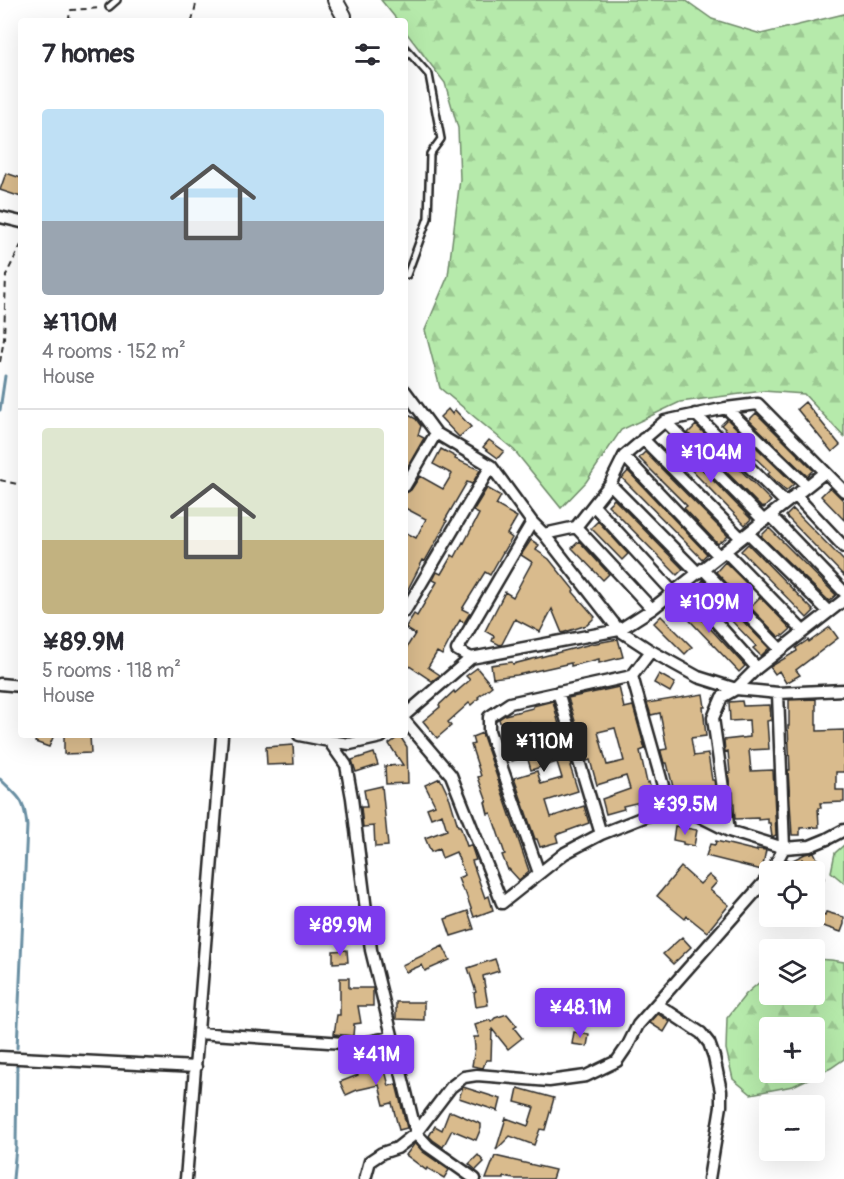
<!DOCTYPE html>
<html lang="en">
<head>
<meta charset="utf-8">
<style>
  body { margin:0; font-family:Pangolin,sans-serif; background:#f2f2f3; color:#2b2b33; height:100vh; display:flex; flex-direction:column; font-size:22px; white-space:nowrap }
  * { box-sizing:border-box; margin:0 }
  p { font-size:20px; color:#7c7c81 }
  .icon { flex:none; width:33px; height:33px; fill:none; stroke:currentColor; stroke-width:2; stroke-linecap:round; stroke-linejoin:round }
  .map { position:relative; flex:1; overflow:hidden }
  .drawer { position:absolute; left:18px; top:18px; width:390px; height:720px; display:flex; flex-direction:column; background:#fff; border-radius:6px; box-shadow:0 6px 24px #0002 }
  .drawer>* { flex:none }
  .controls { position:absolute; left:759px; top:861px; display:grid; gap:12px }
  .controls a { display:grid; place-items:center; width:66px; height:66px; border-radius:6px; background:#fff; box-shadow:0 6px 24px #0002; font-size:30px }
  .price { position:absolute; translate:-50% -51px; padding:0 14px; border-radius:6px; background:#7c3aed; color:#fff; font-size:20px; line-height:39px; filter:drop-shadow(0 2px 3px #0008) }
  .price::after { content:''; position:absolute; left:50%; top:36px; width:18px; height:14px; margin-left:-9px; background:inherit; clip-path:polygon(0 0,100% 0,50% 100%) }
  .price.selected { background:#222; color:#fff }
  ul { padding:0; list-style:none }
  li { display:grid; align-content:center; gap:12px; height:318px; padding:0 24px }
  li+li { border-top:2px solid #e1e1e2 }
  li span { display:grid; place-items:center; height:186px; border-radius:6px; color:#555 }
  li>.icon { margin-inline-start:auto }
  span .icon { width:108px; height:108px; fill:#fffc; stroke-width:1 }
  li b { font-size:26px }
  h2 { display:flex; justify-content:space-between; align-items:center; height:72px; padding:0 24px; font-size:26px }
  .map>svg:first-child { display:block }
</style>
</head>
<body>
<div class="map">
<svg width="844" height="1179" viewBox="0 0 844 1179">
  <defs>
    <pattern id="forest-firs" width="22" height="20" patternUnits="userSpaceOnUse" patternTransform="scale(1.5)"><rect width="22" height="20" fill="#b6eaab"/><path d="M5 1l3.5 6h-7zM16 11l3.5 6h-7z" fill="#9dc993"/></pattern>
  </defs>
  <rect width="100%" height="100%" fill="#fff"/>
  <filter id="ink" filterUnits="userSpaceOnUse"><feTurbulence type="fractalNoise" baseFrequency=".0167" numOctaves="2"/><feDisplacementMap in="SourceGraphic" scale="12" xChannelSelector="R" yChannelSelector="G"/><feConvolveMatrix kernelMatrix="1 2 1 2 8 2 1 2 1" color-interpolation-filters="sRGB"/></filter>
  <g filter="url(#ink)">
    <!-- forest -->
    <path fill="url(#forest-firs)" stroke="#708a6b" stroke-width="1.5" fill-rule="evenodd" d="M381,0H685L712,19L761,34L844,14V437L804,394L763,391L680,402L621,430L586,482L561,508L514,450L440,388L425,330L448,276L460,179L458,128L445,83L405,31V21H398Z
      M844,845V883L831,872L835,853Z
      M815,959L831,960L844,962V1059L831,1068L793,1086L751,1094L733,1079L726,1049L727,1018L746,994L769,974L770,994H814ZM770,1028H814V1072H770Z"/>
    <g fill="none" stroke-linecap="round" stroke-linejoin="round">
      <!-- stream -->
      <path stroke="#698fa3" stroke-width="3" d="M0,410L5,376
        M0,779C19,798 24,797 27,826L17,1048
        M13,1179L16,1147L17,1061"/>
    </g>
    <!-- building -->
    <path fill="#d9bb8d" stroke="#2b2b2b" stroke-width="1.5" fill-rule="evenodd" d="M6,173L21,178V197L0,190Z
      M805,402L840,445L832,452L797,409Z
      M448,409L452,414L455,410L471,427L459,437L440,417Z
      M405,413L416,419L421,426L418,435L424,438L405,471Z
      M756,413L813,470L807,476L749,420Z
      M727,419L794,484L786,491L768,474L770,472L721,425Z
      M696,425L771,501L764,508L763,507L762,508L688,433Z
      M489,440L504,451L498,458L483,447Z
      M676,443L751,519L745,525L670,448Z
      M441,449L456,457L455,459L480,470L472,484L467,482L445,520L447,521L439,536L425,561L423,560L405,595V532L416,538L426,519L405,508V493L411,490L420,476L443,489L452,474L433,464Z
      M645,452L728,536L722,542L721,541L718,544L684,508L687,506L639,458Z
      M628,471L707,554L702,559L622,478Z
      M830,487L844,501V520L821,496Z
      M487,488L501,496L496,505L517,517L507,534L512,538L504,552H503L490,575L485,572L462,609L470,613L464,623L460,620L451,635L452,636L442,655L437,652L428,667L440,675L432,681L405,663V650L415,634L405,628L414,614L417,616L437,582L433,580L437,572L441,574L452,555L455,557L463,542L464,543L479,514L473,511Z
      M614,499L683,569L677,575L608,505Z
      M793,509L844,561V576L786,516Z
      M598,521L628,554L622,560L591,528Z
      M769,528L836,595L829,601L761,536Z
      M531,540L539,545L536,550L549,559L574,590L573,592L595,617L587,625L562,633L552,609L540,632L515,619L502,644L500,645L492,641L494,636L485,631L505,592L513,597L532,562L521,555Z
      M579,541L609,574L603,580L572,548Z
      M748,544L814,611L807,618L741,551Z
      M725,562L748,585L738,595L716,572Z
      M703,580L769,648L761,656L753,648L756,646L698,586Z
      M681,597L745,666L739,672L674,604Z
      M760,597L791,629L783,636L782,635L779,637L750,607Z
      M661,616L692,647L685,654L654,623Z
      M830,627L838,638L796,670L800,675L786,683L779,671L775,674L770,667L797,651L796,648L808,640L809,642Z
      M618,639L623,657L599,663V659L571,666V663L517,675L493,678L491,665L512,662L513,664L591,644Z
      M477,668L492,686L478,697L479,698L471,705L469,703L448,722L451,726L437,738L423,721L440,707L439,705L454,691L455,693L470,680L466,676Z
      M659,674L675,683L670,692L654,683Z
      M619,687L624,708L633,706L645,749L640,751L647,783L649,782L653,799L623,806L624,809L606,814L602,799L630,789L626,776L597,785L590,760L587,761L568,698ZM615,728L624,761L607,765L598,732Z
      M703,694L705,707H703L706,736L691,738L694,756L708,754L712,780H714L716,794L696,795L695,792L683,795L682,789L674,791L667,763H664L661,752V750L667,749L660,713L651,715L647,703Z
      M816,699V725H817V731L844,730V772H836V790H844V802L820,803L821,808H818L819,827L800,828V835H792L788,770H790L788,726H789V700Z
      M553,701L565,749L567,748L572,765L570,766L578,791L546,801L551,817L584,806L589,823L556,835L558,842L540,847L537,839H535L514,778L537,771L541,784L562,778L557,762L531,770L527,756L512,761L507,747L533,739L529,723L502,730L499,719L505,715L533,708V706Z
      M742,701L743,706L770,705L771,720L767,721L769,749L749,750L751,771L773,770L776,835L772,837L770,823H768V819L758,820V818L735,819L733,792H731L728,773H730L728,751L725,752L724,740L750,737L749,720L730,721L729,702Z
      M482,733L529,871L519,880L509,869L508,870L502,855L505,854L491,813L488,814L485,802H487L478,777L481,776L471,745L474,744L472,737Z
      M37,735H54L49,747L35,742Z
      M64,735H90L91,753L64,754Z
      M400,736L407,747L408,783L386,784L385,766L403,765L389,744Z
      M293,745L294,764L267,765L266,747Z
      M374,753L378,765L356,772L352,760Z
      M440,778L450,799L458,826H460L467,846L471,845L476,860L472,861L485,898L489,896L493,910L474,917L465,891H463L458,878L465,875L456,852L442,858L439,849L431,852L425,838L447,830L442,814L431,818L427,808L435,805L425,785Z
      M382,786L388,846L375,847L374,826L363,827L361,807H367L364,790Z
      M675,826L697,830L694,846L683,844V842L673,840Z
      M716,841L757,851V849L766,850L762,870L706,856L710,844L715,845Z
      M814,852L820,865L808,871L802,859L796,872H780L787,859L791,861L805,854Z
      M681,867L700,884L709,875L717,882L710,890L729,905L707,932L687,916L685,919L657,896Z
      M814,875L824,878L817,902L814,901Z
      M468,911L474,929L451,936L445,919Z
      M814,911L825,915L826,912L844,917V924L841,932L814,923Z
      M682,937L691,947L673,964L663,954Z
      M443,946L450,960L425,971L422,965L406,972L402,965Z
      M347,950L348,962L333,963V951Z
      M495,959L499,971L483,976L488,1005L476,1007L474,993L476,992L468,968Z
      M340,978H349V988H373V1006H358L361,1023L354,1024L353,1036L334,1034L337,1015H340Z
      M396,1002H424V1020L396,1019Z
      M507,1014L517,1026L514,1028L522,1038L508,1049L492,1029L491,1060H486L483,1068L472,1066L475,1048L474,1037H479L475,1025L490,1020L491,1022L495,1018Z
      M658,1014L670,1022L664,1032L650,1023Z
      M574,1032L589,1035L587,1046L572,1044Z
      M382,1058L389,1086L396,1084L407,1128L399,1130L392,1103L384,1105L379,1085L357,1090L346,1095L340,1082L358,1075L355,1065Z
      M463,1087L501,1099L498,1111L459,1098Z
      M518,1088L554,1098L545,1130L540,1129L534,1145L510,1136L496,1150L506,1118L528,1126L534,1107L515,1102Z
      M449,1112H453L481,1124V1128L476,1140L452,1130L443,1147L433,1140L429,1136L435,1126L442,1130Z
      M415,1143L423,1152L449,1170L444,1178L427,1168L426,1170L406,1155Z
      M478,1155L484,1162L476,1170L469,1164Z
      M495,1156L555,1170L552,1179H514L504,1177V1179H486Z"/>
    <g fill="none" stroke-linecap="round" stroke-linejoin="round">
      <defs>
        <path id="service" d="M109,7L117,0
          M405,48L429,75L441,139L430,154L428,218L407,275H405"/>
        <path id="minor" d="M0,217L21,222
          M405,391L436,433L491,466L532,522L544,534L619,630L651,651L698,677L736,689L778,693L844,690
          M726,408L807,486
          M695,414L786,503
          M665,421L764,521
          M643,439L741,538
          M624,456L719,556
          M610,484L698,573
          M405,486L436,433
          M795,495L844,547
          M594,506L673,592
          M771,516L844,592
          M576,527L652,609
          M748,533L828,611
          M544,534L576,527L610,484L624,456L665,421L726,408L758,404L844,491
          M725,551L803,631
          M703,569L780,649
          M683,585L757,668
          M405,611L491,466
          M471,658L457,650L532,522
          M632,676L669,807
          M0,684L21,686
          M558,692L601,834
          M405,715L471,658L619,630L652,609L825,472
          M405,721L451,775L502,903L565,853L601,834L669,807L691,812L729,831L784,848L810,846L827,839L844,830
          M299,735L329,741L350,744L381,737L383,735
          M329,741L346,765L352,798L371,950L416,1133L428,1146L475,1179
          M729,831L713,718L722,697L736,689L757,668L844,600
          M771,872L784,848L778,693
          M539,873L489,731V717L510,703L632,676L651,651
          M657,1004L701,1033L709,1043L714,1057L721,1091V1106L709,1179
          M198,1033L358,1044L392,1037
          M0,1057L196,1067
          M186,1179L222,735
          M365,1179L370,1161L382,1153L397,1148L416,1133L451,1087L464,1077L477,1075L549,1081L586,1076L617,1061L628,1045L638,1025L765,881L770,874"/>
        <path id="tertiary" d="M335,0L344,16V21"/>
      </defs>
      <!-- service casing -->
      <use href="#service" stroke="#2b2b2b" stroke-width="10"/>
      <!-- minor casing -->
      <use href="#minor" stroke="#2b2b2b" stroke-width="15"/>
      <!-- tertiary casing -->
      <use href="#tertiary" stroke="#2b2b2b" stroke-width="18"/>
      <!-- path -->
      <path stroke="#2b2b2b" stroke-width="2" stroke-dasharray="6 4.5" stroke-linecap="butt" d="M68,21L71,10L101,8
        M192,21L197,0
        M0,362L4,339L6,275L21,245
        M0,480L21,485"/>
      <!-- service -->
      <use href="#service" stroke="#fff" stroke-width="5"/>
      <!-- minor -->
      <use href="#minor" stroke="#fff" stroke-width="10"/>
      <!-- tertiary -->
      <use href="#tertiary" stroke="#fff" stroke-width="14"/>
    </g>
  </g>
</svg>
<div class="controls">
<a><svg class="icon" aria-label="locate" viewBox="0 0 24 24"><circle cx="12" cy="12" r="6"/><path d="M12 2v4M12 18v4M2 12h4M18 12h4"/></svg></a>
<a><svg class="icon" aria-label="layers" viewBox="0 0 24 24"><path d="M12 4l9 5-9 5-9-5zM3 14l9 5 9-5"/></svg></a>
<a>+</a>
<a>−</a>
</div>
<b class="price" style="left:711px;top:484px">¥104M</b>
<b class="price" style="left:709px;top:634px">¥109M</b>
<b class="price selected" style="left:544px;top:773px">¥110M</b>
<b class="price" style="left:685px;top:836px">¥39.5M</b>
<b class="price" style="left:340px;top:957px">¥89.9M</b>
<b class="price" style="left:580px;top:1039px">¥48.1M</b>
<b class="price" style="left:376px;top:1086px">¥41M</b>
<section class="drawer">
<h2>7 homes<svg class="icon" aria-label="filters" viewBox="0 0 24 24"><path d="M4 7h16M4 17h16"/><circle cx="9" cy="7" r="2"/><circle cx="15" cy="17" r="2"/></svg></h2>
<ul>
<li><span style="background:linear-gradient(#bfe0f5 60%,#9aa5b1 0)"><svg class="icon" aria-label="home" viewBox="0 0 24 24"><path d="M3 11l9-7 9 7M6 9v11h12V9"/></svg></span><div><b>¥110M</b><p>4 rooms · 152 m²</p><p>House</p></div></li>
<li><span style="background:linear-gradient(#dfe7d0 60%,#c2b280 0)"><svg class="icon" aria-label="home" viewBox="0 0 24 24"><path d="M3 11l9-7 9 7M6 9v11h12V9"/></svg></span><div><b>¥89.9M</b><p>5 rooms · 118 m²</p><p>House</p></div></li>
</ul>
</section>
</div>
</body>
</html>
